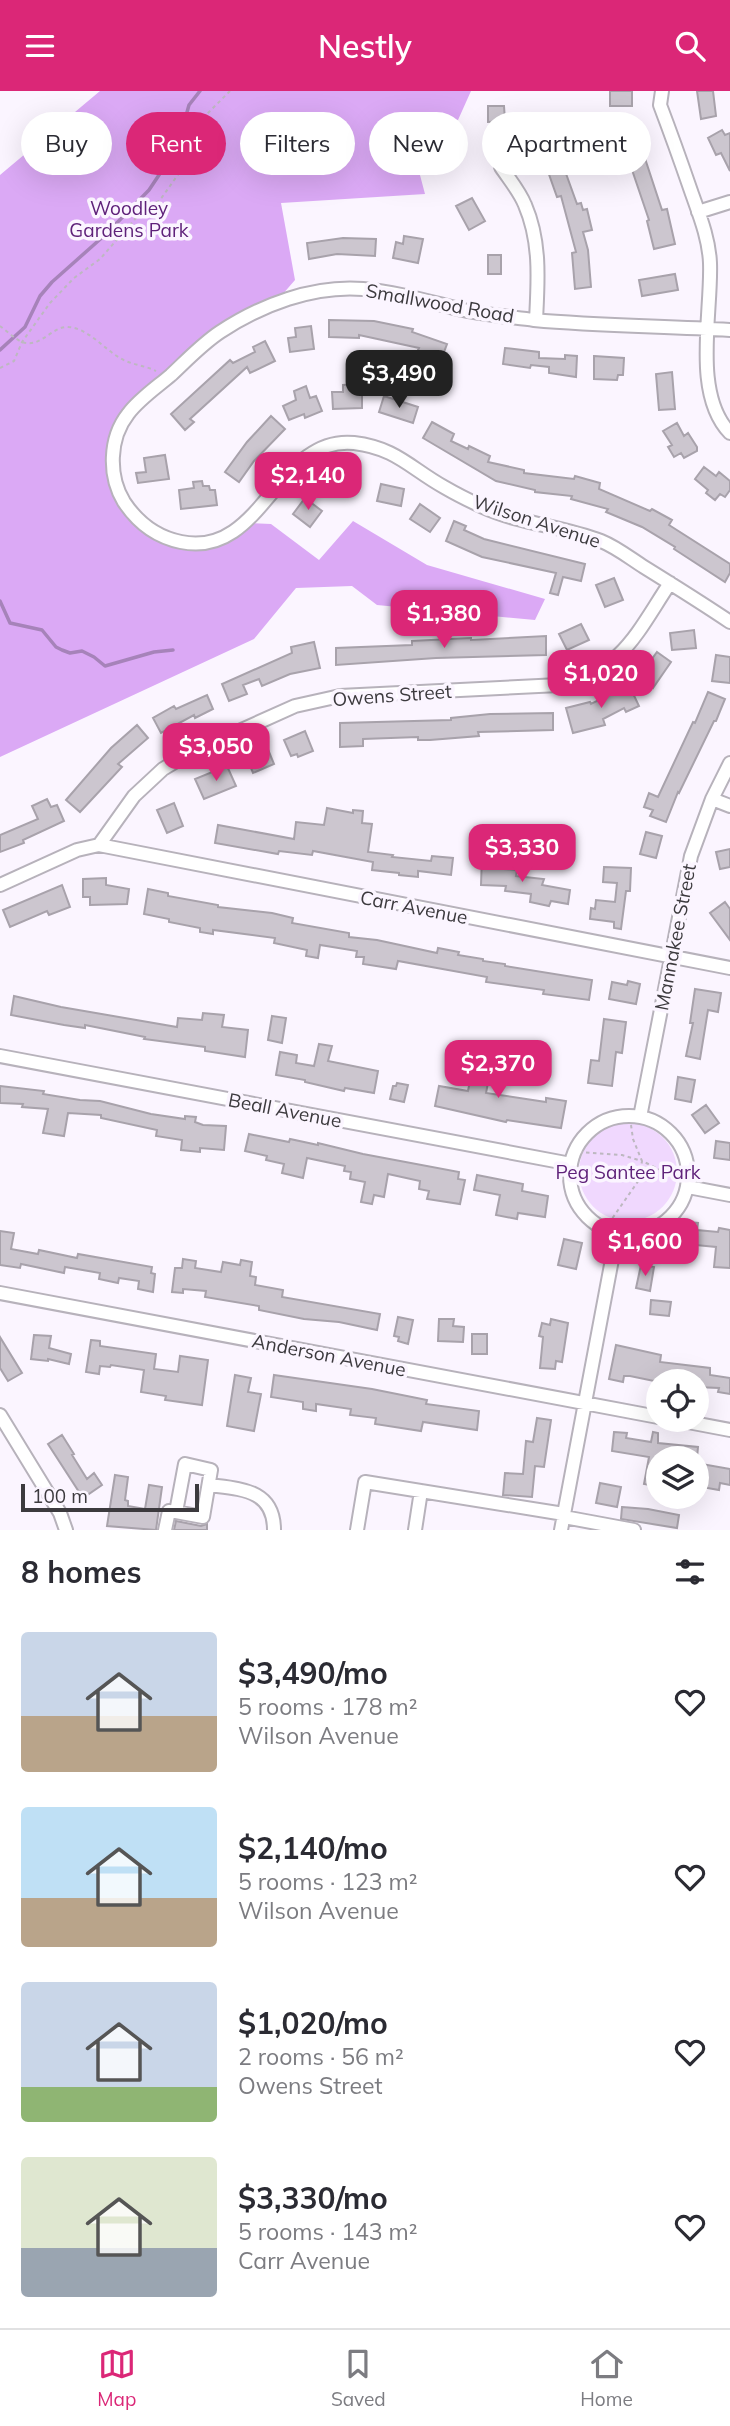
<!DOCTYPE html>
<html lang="en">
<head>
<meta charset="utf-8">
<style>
  body { margin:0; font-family:Mulish,sans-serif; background:#f7f7f7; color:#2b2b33; height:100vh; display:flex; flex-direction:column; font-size:26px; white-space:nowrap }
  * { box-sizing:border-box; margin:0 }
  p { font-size:23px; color:#7c7c81 }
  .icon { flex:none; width:38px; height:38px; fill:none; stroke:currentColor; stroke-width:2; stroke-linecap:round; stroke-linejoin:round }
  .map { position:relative; height:1439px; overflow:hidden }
  .details { display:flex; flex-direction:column; background:#fff; flex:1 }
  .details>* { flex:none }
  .top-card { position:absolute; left:21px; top:21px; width:690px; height:63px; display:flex; gap:14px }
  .controls { position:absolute; left:646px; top:1278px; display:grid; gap:14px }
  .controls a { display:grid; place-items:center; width:63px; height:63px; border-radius:50%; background:#fff; box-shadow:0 7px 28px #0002; font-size:35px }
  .scale { position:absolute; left:21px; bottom:18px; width:178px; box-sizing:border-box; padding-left:7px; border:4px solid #3c3a3e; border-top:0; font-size:19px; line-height:24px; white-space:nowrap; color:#3c3a3e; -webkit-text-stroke:5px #fbf5ff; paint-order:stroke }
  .price { position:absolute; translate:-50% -60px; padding:0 16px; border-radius:14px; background:#db2777; color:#fff; font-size:23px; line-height:46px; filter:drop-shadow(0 2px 4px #0008) }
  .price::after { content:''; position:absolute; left:50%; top:42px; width:21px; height:16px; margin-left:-10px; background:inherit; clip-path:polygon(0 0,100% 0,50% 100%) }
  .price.current { background:#222; color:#fff }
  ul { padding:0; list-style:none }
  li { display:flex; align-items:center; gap:21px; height:175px; padding:0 21px }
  li span { display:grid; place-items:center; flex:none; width:196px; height:140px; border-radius:7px; color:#555 }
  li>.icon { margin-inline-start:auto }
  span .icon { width:84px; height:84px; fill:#fffc; stroke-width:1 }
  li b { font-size:30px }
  h2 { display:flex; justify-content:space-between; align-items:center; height:84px; padding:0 21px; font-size:30px }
  .tag { padding:0 24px; border-radius:32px; background:#fff; box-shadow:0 7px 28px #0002; font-size:24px; line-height:63px }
  .tag.current { background:#db2777; color:#fff }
  header { display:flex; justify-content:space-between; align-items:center; height:91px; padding:0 21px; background:#db2777; color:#fff; font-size:32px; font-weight:600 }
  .dock { display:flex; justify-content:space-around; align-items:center; height:98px; border-top:2px solid #e1e1e2; background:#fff; font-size:19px; color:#7c7c81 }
  .dock a { display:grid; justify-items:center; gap:4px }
  .dock .current { color:#db2777 }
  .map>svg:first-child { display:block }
</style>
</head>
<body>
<header><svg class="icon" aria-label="menu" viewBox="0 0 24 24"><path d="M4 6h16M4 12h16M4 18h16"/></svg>Nestly<svg class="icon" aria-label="search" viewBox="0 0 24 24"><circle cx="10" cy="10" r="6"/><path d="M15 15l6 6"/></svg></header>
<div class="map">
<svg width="730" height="1439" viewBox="0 0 730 1439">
  <rect width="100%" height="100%" fill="#fbf5ff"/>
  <!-- green -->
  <path fill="#f0d8fe" d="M579 1081a49 49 0 1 1 98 0a49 49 0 1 1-98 0Z"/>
  <!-- forest -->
  <path fill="#dba9f5" d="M100,0H471L458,29L436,25L416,69L425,103L281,112L295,189L275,212L238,229L128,322L112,371L133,424L192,453L246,432L271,433L319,469L353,430L427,474L545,508L535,529L377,514L352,495L296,497L254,548L0,666V84Z"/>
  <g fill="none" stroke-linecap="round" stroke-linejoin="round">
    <!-- stream -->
    <path stroke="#a683b9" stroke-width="3.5" d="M0,259L25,236L40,205L52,191L106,143L149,99L177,57L189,14L200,0
      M0,510L10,532L42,539L56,556L62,559L70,562L82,560L94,566L105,575L154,561L173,559"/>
  </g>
  <!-- building -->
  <path fill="#ccc6cf" stroke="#a8a2ab" stroke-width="2" d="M610,0H632V15H610Z
    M697,0H713L716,25L701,28Z
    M488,15H504L505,30L488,31Z
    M537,30L554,31L553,52L535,51Z
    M633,31L662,119L667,118L675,153L654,158L647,130L649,129L629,70L623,72L614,44L622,41L620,35Z
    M447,35L464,42L452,69L436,62Z
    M722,39L725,44L730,42V80L721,62L716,64L708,47Z
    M560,66L577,113L581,112L583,119L587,118L592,139L583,141L588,159L591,196L575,198L572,162L576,161L561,105L557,106L545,72Z
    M472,107L485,130L469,139L456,115Z
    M404,145L423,148L418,172L393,167L396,151L403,153Z
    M343,147L376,148L375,165L337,163L309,168L307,152Z
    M488,164H501V183H488Z
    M675,183L678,199L642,205L639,189Z
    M329,229L374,230L413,238L412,241L447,253L441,269L417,261L419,257L359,244V247L329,246Z
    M311,235L314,258L290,261L288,247L296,246L295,237Z
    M265,250L275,270L250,282L247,276L190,328L194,331L185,339L171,323L230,269L233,272L255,261L253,256Z
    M505,257L539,261V267L565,268V264L577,265L576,286L549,282V276L531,274L530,277L503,273Z
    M594,265L624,267L623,284H618L617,289L594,288Z
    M672,281L675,318L659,319L656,283Z
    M356,293V300H362V317L333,318L332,301H343V294Z
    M306,295L310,307L316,305L322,320L305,327L304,323L289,329L283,315L296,309L294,300Z
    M384,305L418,316L413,332L379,321Z
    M271,325L285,338L254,370L239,391L225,381L247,351Z
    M432,331L454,343L451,350L468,358L469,355L490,365L488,371L524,379V382L574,388L575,385L600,392L599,398L650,420L652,418L672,429L669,434L730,473V482L725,491L674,458L675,456L642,436L606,421L608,418L571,408L572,405L535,401V399L496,390L423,347Z
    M677,332L684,345L688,342L697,356V360L684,367L681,362L674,366L668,356L672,354L663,340Z
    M165,364L169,388L138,392L136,382L146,381L144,367Z
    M704,376L716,385L719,381L730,390V399L725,406L720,403L715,409L706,402L708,399L695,388Z
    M356,381L357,401L331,403L330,387L342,386V382Z
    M202,390L203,395H209L210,399H215L217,414L181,418L179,399L194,397L193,391Z
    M381,393L404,398L401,415L377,410Z
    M305,407L322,420L310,436L293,423Z
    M420,413L440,427L430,441L410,428Z
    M454,430L466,435L464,439L484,448L585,473L581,490L563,486L558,504L550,502L556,482L482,466L446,450Z
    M614,487L623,509L605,516L596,494Z
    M581,533L589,549L567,559L559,543Z
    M694,539L696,557L672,559L670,542Z
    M546,545V564L436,567L336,574V557L412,554V550L451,548L471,547V549Z
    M314,551L320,577L290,583L262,595L259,588L243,594L247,603L229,610L222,593L292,562L291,556Z
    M657,561L671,571L653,597L639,586Z
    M716,564L730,566V592L712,590Z
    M629,594L639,615L626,621L624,617L603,628L605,634L573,642L566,617L590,611L591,613Z
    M708,601L725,608L716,630H714L679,702L678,701L666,731L650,725L653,719L644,716L649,702L658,706L693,631L695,632Z
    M207,604L213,618L195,627L194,624L161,642L153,627L174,615L176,618Z
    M553,622V639L478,641L479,645L430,649H418V646L363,648V655L340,656V632L451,629V627L490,623Z
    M137,634L148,647L118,673L122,676L80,721L66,709L111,657Z
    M305,640L313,660L298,666L297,663L291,665L284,649Z
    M267,656L274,673L253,682L248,670L253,668L250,663Z
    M227,675L236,695L204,708L195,688Z
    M47,708L51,716L57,714L64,730L23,749L24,752L0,761V744L38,728L32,715Z
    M174,712L183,735L167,742L157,719Z
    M327,717L353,722V719L363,720L362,732L372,733L368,761L393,764L392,766L431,770L432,765L453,767L451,784L418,780V786L399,784V782L372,779L373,771L313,760L312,764L279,760L278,763L215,752L218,734L294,748L296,731L324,734Z
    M646,741L662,745L656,767L640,763Z
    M730,758V776L720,778L716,761Z
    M482,765L492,766L491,777L517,779L516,785L544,788L542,794L570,799L568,813L551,810L549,815L530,811L531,803L505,800L506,795L481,794Z
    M604,776L631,777L630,800H626L621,838L614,837V831L590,828L591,817L595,818L596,809L615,811L617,792L603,791Z
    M106,787V794L129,798L127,813L90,814V806H83V788Z
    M62,794L70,816L49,824L47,820L10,836L3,819Z
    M148,798L168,802V805L218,814V816L272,822L293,827L292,832L349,842V846L377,849L437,862L438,857L459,861L458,864L483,868V870L505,873V875L592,889L589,909L543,903L544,899L486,891L487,886L398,870L396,878L363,873L364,866H356L357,860L320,854L318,867L306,865L307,859L274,852L275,847L213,839V843L200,841V837L169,831V828L144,823Z
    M725,811L730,818V849L710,822Z
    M628,890L640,893L636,913L609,908L612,891L627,894Z
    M695,898L721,902L718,921L708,919L700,968L686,965L693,932H690Z
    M14,905L61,916L177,936L178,927L202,929L203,922L224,924L222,936L248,939L245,966L205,960V956L144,948L145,946L85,934V937L64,934L11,924Z
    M272,925L286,927L282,952L268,949Z
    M604,928L626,931L622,962L616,961L612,995L588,992L591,969L599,970Z
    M319,953L332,955L328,970L378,980L374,1002L345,997L344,1000L305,991V989L276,984L280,961L297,964L296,972L314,975Z
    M472,954L487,957L482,986L489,987L486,1002L546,1011V1007L566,1010L561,1037L507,1029L506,1031L435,1015L439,995L468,1000L474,969L470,968Z
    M678,986L695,989L691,1011L675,1008Z
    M397,992L408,994L404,1011L390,1008L393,995H396Z
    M0,995L44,1000L43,1003L80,1009L100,1010L151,1023L185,1028V1025L196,1026L195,1031L203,1034L226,1035L224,1059L200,1057V1061L181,1059L182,1049L156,1045L157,1039L101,1027V1024L68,1022L64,1045L43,1042L48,1018L22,1016L23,1013L0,1012Z
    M706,1014L719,1032L705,1042L692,1024Z
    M249,1043L289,1051L290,1048L318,1054V1052L363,1063L459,1081L458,1088L465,1089L460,1113L427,1108L429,1100L419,1098L420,1090L388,1083L384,1106L374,1104L372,1113L361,1111L365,1091L350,1088L351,1081L344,1080L345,1075L307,1067L303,1087L282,1082L284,1073L266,1069L267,1065L245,1060Z
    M716,1050L730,1052V1069L714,1067Z
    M477,1084L523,1093L522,1100L548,1105L545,1126L518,1122L517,1128L496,1124L500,1104L474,1099Z
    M689,1131L698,1132L697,1139L718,1141L719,1137L730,1139V1177L714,1176L716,1156L696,1154L694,1165L684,1164Z
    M0,1140L14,1142L11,1158L38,1163L39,1159L77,1167L78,1163L152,1176L151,1182L155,1183L153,1201L138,1198L139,1190L119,1187L118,1192L99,1188L100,1182L65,1176L64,1182L21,1173L20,1177L0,1174Z
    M564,1148L582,1152L576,1178L558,1174Z
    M183,1168L196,1170L195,1177L221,1181L223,1171L240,1174L241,1169L252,1171L250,1185L256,1186L255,1194L283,1199L282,1206L380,1223L377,1239L339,1231L304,1228L259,1219V1215L205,1206L206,1200L183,1198V1202L172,1201L175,1177H182Z
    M641,1174L654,1176L650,1200L636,1197Z
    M651,1209L671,1211L669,1225L650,1223Z
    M398,1226L413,1229L408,1253L398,1250L399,1246L394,1245Z
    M439,1228H454L453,1235L464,1236L463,1251L438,1250Z
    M551,1228L568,1232L562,1271L556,1270L555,1278L540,1277L543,1246L539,1245L542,1232L550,1234Z
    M472,1243H487V1263H472Z
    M34,1244L51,1245L49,1257L71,1263L69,1273L48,1268V1270L31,1268Z
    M0,1246L22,1282L8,1290L0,1277Z
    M91,1249L100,1250V1255L156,1263L154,1278L178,1281L180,1265L208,1269L202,1314L165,1309L166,1305L141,1301L144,1279L111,1274L110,1276L100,1275L99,1283L86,1281Z
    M616,1254L661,1264L660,1271L710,1277V1284L730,1287V1303L718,1301L719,1297L696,1296V1290H654L630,1285H624L623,1291L609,1288Z
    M235,1284L251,1287L248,1301L261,1303L254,1340L227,1335Z
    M274,1284L372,1298L427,1309L426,1313L479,1320L477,1339L423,1331L421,1340L375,1333L376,1327L350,1324L351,1318L316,1313V1320L303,1318V1311L271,1306Z
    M537,1327L551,1329L544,1376L535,1375L532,1406L503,1404L505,1382L523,1383L526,1350L533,1351Z
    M614,1341L627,1342L626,1347L651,1351L653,1341L658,1342V1352L698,1356L697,1367H658L656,1395L644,1393L649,1366L612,1360Z
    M62,1344L74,1363L72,1364L87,1388L94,1382L102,1394L83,1407L48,1353Z
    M696,1372L730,1378V1394L720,1392L719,1399L696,1395Z
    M115,1384L128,1386L125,1409L128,1410V1415L145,1418L149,1394L162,1396L156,1439L107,1435Z
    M600,1392L621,1396L617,1416L596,1412Z
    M622,1416L648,1418L679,1424L677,1437L621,1428Z
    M176,1430L201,1435L207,1433V1439H174Z"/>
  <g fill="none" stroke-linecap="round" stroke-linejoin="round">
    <defs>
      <path id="minor" d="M662,0L660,14C671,43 681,71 691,100C699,123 709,147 710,172C712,222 692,303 730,342
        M501,76C509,88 520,101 525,114C541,151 538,190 536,229
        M698,121L730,111
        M730,239C665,235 599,235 534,229C511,226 486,224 463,219C430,211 397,201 363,198C313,194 261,214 220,241C202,253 187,269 171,284C157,296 139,308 128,323C109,347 108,385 124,411C138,432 156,446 181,451C263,468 277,344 354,352C396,357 410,377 444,396C456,403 470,410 483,416C520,433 563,435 601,450C616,456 630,467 644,476C673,494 702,512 730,531
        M712,708L730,715
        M99,754L730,877
        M0,794L77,759L99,754L134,705L163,678L188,663L295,615L340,605L559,594C623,579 636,543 670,492
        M0,965L571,1073
        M570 1084a59 59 0 1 1 118 0a59 59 0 1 1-118 0Z
        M640,1026L691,765L712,708L730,672
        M688,1096L730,1104
        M0,1202L658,1326
        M0,1324L60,1422L66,1439
        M672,1328L730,1339
        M185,1373L211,1379L203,1426L176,1421Z
        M209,1394C240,1398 274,1398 274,1439
        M564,1426L634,1439
        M165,1439L169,1420L176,1421
        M357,1439L365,1391L564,1423
        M415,1439L421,1400
        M561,1439L617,1142"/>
    </defs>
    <!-- minor casing -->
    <use href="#minor" stroke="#b7b2bb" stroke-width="16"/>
    <!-- path -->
    <path stroke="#bdb8c0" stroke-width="2" stroke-dasharray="3.5 3.5" stroke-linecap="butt" d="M0,235C7,240 15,248 22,251C40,258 52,235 68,236C88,237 104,258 120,267C131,274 144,274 156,280
      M0,277L14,270L22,251L50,212L74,187L100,168L136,127L160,109L187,71L202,28L230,0
      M631,1034L633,1048L642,1070L665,1081H681
      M579,1061L622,1064L642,1070L639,1089L609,1132
      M640,1088L651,1082L661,1081"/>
    <!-- minor -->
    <use href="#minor" stroke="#fff" stroke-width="12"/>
  </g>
  <g text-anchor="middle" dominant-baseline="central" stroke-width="7" stroke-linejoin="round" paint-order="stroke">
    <!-- park labels -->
    <g font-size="19" fill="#5f227a" stroke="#fbf5ff">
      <text x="129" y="117">Woodley<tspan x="129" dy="22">Gardens Park</tspan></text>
      <text x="628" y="1081">Peg Santee Park</text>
    </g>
    <!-- street labels -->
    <g font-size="19" fill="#3c3a3e" stroke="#fbf5ff">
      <text transform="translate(440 212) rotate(10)">Smallwood Road</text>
      <text transform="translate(537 430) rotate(18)">Wilson Avenue</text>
      <text transform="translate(392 604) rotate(-4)">Owens Street</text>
      <text transform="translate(414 816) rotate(11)">Carr Avenue</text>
      <text transform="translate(675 846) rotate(-79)">Mannakee Street</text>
      <text transform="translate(285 1019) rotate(11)">Beall Avenue</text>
      <text transform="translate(329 1264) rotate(11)">Anderson Avenue</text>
    </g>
  </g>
</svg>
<div class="controls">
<a><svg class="icon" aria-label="locate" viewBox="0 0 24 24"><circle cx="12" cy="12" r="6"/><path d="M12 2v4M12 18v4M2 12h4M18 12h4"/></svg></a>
<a><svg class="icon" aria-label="layers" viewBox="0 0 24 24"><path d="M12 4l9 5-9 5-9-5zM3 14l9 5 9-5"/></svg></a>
</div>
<div class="scale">100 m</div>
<b class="price current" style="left:399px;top:319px">$3,490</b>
<b class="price" style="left:308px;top:421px">$2,140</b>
<b class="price" style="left:444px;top:559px">$1,380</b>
<b class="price" style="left:601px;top:619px">$1,020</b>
<b class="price" style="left:216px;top:692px">$3,050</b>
<b class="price" style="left:522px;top:793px">$3,330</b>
<b class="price" style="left:498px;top:1009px">$2,370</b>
<b class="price" style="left:645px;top:1187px">$1,600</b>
<div class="top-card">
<a class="tag">Buy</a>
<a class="tag current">Rent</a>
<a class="tag">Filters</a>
<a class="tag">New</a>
<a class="tag">Apartment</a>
</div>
</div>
<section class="details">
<h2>8 homes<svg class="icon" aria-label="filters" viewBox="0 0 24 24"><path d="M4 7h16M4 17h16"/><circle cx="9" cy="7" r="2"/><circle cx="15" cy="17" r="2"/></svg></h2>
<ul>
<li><span style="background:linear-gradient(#c9d6e8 60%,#b9a48a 0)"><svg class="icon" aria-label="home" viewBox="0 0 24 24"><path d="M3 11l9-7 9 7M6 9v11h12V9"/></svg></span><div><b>$3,490/mo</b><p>5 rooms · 178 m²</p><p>Wilson Avenue</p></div><svg class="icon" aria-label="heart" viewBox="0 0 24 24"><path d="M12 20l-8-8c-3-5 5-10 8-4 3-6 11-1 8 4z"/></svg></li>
<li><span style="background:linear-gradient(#bfe0f5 65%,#b9a48a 0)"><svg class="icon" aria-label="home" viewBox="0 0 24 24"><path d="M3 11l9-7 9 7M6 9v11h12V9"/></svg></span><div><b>$2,140/mo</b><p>5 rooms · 123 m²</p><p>Wilson Avenue</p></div><svg class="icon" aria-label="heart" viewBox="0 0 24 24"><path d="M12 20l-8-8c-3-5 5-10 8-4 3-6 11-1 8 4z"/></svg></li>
<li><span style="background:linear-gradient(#c9d6e8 75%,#8fb573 0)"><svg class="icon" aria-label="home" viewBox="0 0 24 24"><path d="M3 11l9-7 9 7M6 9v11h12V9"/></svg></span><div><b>$1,020/mo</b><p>2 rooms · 56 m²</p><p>Owens Street</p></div><svg class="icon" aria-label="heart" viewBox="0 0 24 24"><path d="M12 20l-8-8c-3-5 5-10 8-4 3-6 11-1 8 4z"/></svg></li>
<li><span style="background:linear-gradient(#dfe7d0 65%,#9aa5b1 0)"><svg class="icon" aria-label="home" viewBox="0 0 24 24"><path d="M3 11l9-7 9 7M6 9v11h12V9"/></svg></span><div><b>$3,330/mo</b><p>5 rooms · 143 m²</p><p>Carr Avenue</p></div><svg class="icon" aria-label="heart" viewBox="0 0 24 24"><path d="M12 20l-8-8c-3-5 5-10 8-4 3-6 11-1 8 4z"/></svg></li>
</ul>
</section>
<nav class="dock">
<a class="current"><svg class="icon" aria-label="map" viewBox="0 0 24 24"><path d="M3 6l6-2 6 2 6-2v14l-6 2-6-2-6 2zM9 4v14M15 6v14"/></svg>Map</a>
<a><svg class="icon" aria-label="saved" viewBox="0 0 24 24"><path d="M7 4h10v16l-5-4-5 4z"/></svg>Saved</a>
<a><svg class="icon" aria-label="home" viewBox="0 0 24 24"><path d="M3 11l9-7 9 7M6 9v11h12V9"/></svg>Home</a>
</nav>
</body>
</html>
